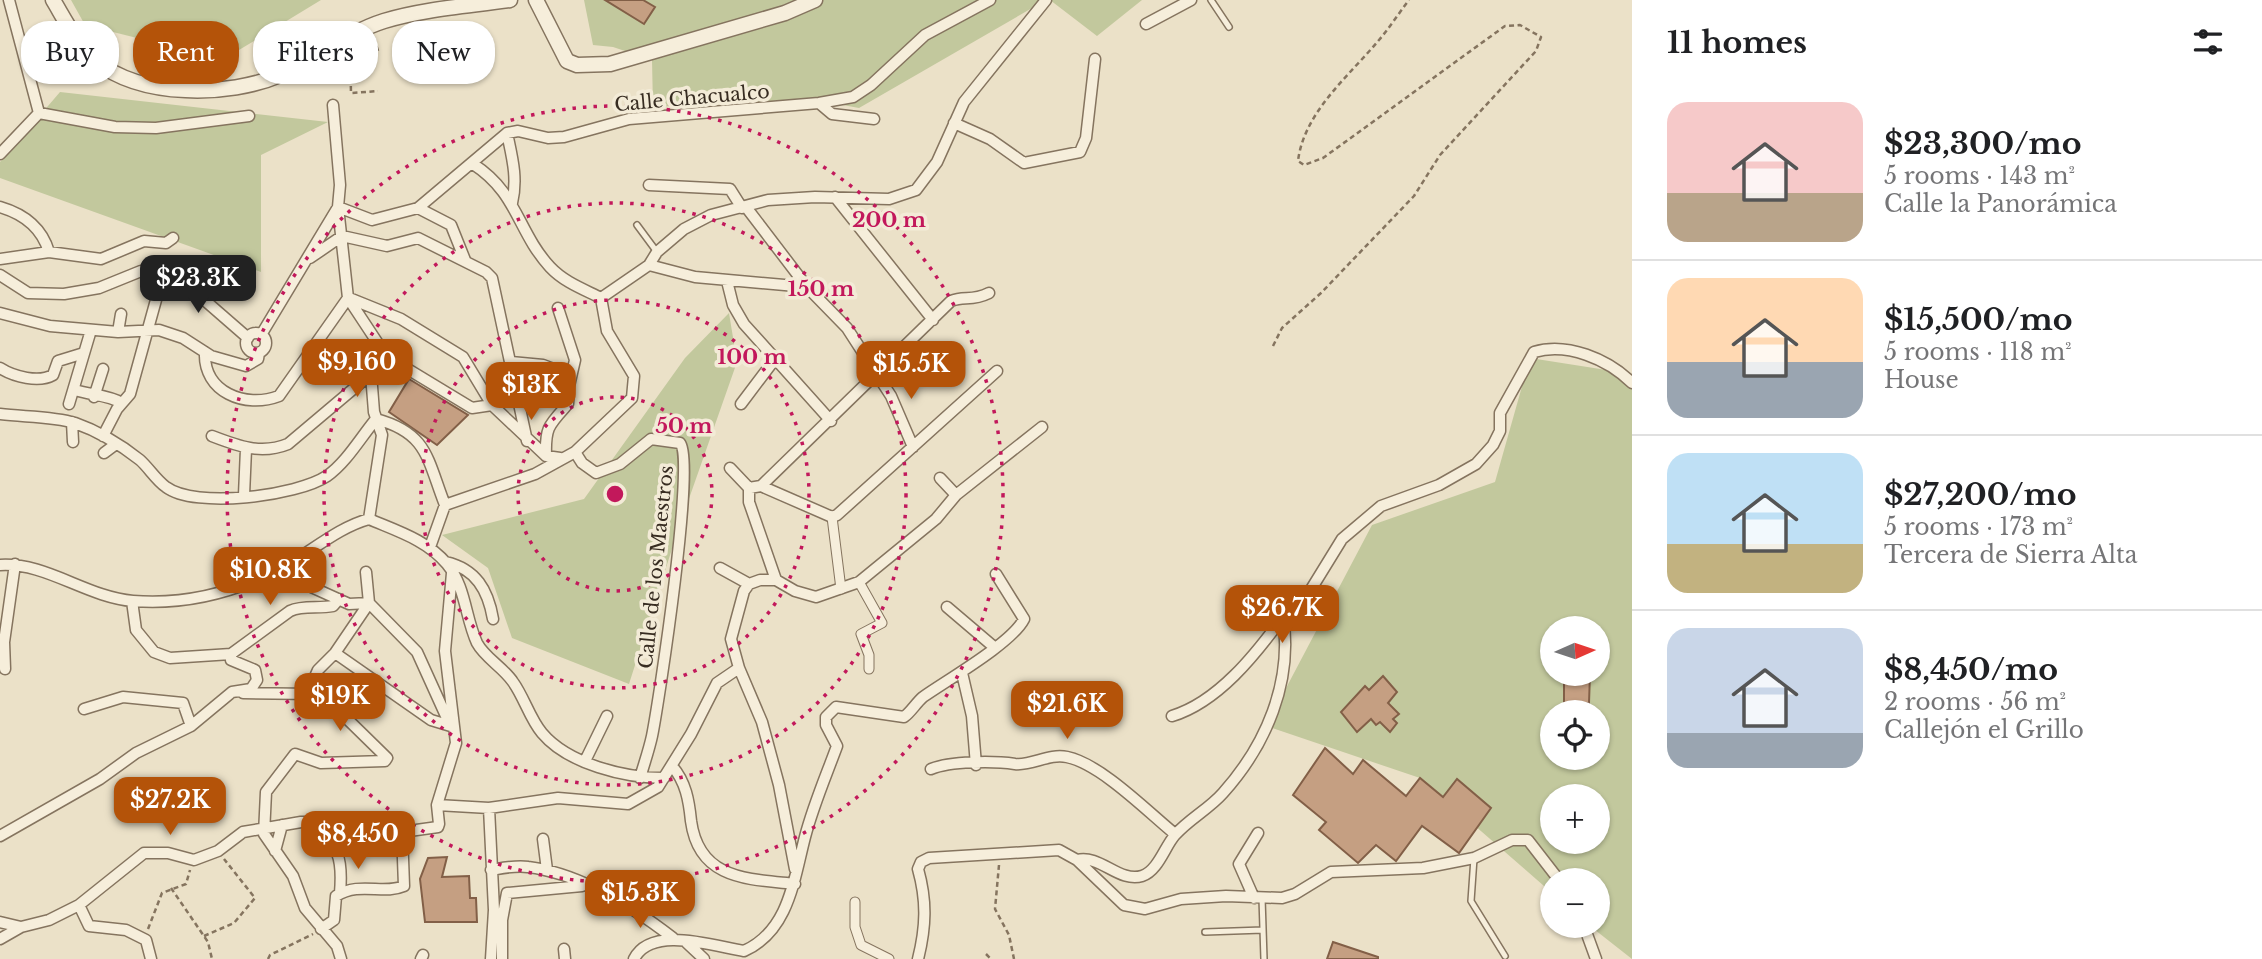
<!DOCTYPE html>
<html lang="en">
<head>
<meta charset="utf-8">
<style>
  body { margin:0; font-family:"Libre Baskerville",serif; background:#f2f2f2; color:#202124; height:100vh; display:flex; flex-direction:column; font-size:26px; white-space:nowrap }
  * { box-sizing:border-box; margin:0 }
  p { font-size:23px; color:#757577 }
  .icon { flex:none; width:38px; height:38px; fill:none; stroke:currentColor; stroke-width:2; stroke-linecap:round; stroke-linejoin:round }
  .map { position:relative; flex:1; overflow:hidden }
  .drawer { display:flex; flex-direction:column; background:#fff; width:630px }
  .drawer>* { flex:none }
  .hud { position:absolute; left:21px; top:21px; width:665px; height:63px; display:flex; gap:14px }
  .needle { width:46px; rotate:87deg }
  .fabs { position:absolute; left:1540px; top:616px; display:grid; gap:14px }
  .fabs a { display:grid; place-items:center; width:70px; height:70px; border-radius:50%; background:#fff; box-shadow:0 2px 5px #0004; font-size:35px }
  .price { position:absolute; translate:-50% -60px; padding:0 16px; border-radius:14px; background:#b45309; color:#fff; font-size:23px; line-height:46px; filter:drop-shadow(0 2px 4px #0008) }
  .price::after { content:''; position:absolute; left:50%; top:42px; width:21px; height:16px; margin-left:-10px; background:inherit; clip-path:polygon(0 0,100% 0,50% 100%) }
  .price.selected { background:#222; color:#fff }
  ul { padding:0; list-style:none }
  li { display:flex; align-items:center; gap:21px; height:175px; padding:0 35px }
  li+li { border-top:2px solid #e0e0e0 }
  li span { display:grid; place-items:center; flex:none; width:196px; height:140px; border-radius:21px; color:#555 }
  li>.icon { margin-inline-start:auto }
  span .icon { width:84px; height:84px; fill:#fffc; stroke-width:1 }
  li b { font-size:30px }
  h2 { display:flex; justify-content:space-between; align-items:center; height:84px; padding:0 35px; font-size:30px }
  .tag { padding:0 24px; border-radius:28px; background:#fff; box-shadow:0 2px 5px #0004; font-size:24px; line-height:63px }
  .tag.selected { background:#b45309; color:#fff }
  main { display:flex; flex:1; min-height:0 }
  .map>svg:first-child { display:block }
</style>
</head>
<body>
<main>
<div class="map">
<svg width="1632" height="959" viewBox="0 0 1632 959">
  <rect width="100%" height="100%" fill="#ebe1c8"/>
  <!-- green -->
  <path fill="#c2c89d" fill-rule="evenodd" d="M71,0H321L239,50L177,48L85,25Z
    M584,0H1046L859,108L810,99L653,107L652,60L613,47L593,45Z
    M1050,0H1142L1097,36Z
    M60,92L328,122L261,155V272L0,178V162Z
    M729,313L737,362L678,530L629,684L512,638L488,568L442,535L584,499L685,358Z
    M1530,358L1632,374V959L1590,926H1598V880H1552V893L1420,778L1266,726L1372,525L1495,482ZM1552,628H1598V674H1552ZM1552,712H1598V758H1552ZM1552,796H1598V842H1552Z"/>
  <!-- building -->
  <path fill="#c59f82" stroke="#825f47" stroke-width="2" d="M605,0H643L655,7L644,24Z
    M409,379L468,415L437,445L389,412Z
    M1564,674H1590L1589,703H1580V712H1564Z
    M1383,676L1397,692L1388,703L1399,714L1393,719L1397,723L1390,732L1380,722L1376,725L1371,719L1357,732L1341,712L1365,686L1369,690Z
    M1325,748L1353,774L1363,760L1406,796L1420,778L1443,797L1457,779L1491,808L1459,853L1422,826L1396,861L1376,845L1358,863L1319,830L1326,822L1293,795Z
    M447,857L442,877L469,876L470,898H476L477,922H425L420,879L428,858Z
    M1333,942L1378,957V959H1327Z"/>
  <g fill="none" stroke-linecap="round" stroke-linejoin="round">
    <defs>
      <path id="service" d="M1211,0L1229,27
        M637,225L657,252
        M1474,858L1471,901L1505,956
        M1262,898L1264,959
        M1205,932L1263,930"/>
      <path id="pedestrian" d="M832,517L841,589
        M859,582L882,623L861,634L869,655V669
        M855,902V927L861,945L889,959"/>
      <path id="minor" d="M9,0L39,113
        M1146,24L1191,0
        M819,103L832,114L874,119
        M333,105L340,185L338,207L348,298L379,345L401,365L472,408L492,405
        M39,113L115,127L156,128L249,116
        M954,123L990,139L1024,163L1080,152L1086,138L1095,59
        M507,133C512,157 518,178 512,203
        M0,154L39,113
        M473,164C518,193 517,231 550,267C564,282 583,289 601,298
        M649,185L730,189L742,208
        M835,197L933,320
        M0,207C24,214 42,228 49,252
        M746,207L807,287L847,328L891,396L913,447
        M418,208L451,225L465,260
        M310,258L342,236L387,246L418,238L486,272L492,278L527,441
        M0,259L49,252L101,259L144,241L166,243L173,238
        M649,265L695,277L807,287
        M0,275L28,293L64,294L99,288L141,271H164L186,284L248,338
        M727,281L733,305L744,324L831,421
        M349,298L401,319L463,357L492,405L546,456L560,458
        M601,298L649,265L657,252L684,229L711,215L768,200L815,197L889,199L916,190L937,162L964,102L1046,0
        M0,313L50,326L118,332L159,330L183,338L211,356L246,366L258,359L259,353
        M118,332L121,314
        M246 343a10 10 0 1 1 20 0a10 10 0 1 1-20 0Z
        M261,335L338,207L372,220L418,208L507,133L518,131L548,138L564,137L629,119L819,103L853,97L871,85L925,35L990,0
        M205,352C203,392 245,409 279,396L348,298
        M511,362L543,365L556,370L561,387L569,386L575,360L558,308
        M0,368C14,377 39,383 53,375L58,361L84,353
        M75,390C91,395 108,395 122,403
        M94,397L103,369
        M69,404L91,330
        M741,404L775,359
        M0,414C23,417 53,416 75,423C98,431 121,445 140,460C149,468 156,480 166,487C195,509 297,496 327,476C346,463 361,437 376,419
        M376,419C428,433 427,459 445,505
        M72,422L73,442
        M103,436L117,409L130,394L164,271
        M212,436C238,446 261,455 288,444L371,374L374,354L379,345
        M575,452L582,463L596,473L620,464L651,439L680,443C696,459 659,701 652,736C649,750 644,764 640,778
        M104,453L116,444
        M546,456C545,427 549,425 568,404L569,386
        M730,468L749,488
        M940,478L956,495
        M761,486L832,517L837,515L997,371
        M749,488L761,486L951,301C964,295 971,302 989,293
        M749,488V502L776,580
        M244,495L246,449
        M369,519L382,435L374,412L371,374
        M430,547L445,505L535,474L575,452L632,398L634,376L607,331L601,298
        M446,562C476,569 488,590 493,619
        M0,565C46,562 86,597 133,601C184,605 230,594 276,571C308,555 336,528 369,519C397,531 427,540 447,564C466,587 465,617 477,643C485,658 503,667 513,682C524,697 530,719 542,733C568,764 625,778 664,778
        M720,568L749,584
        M276,571L349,604L369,603L417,652L446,716L454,727
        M366,572L369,603
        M132,601L136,630L154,652L170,658L231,654
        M947,607L994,647
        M335,653L431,720L454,727
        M231,654L290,611C303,605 319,609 333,606L339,599
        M5,669L4,642L15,564
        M962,673L972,716L976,765
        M243,693L313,694
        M313,694L338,710L387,758L385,761L321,763L295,754L266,792L264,834L293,876L305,908L337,946L341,959
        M313,694L314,679L318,670L335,653L369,603
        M84,709L123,697L183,703L191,726
        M1172,716C1218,702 1255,655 1283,617
        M585,761L607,716
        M672,766C686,782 689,801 691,821C699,880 748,879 795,884
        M931,769C950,761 994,761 1015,764C1032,766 1049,753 1067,757C1101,764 1148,812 1175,834
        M437,805L489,808L558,798L628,804L658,787L691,734L717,683L739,668
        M489,808L494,910L491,959
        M0,836L100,779L136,753L191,726L232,692L251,689L257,680L255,670L231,660V654
        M543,839L547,870
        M275,851L282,825
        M1077,860C1100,854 1119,883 1142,876C1158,871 1165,846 1175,835C1189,819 1209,809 1223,793C1266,745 1293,682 1283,617L1310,591L1342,539L1381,506L1439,485L1476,464L1493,445L1500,431V413L1534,352C1567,342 1608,359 1632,383
        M795,869L779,785L762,722L739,668L731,639L744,591L749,584L760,580H776L795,591L816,597L859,582L936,519L956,495L1042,427
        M491,870C503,868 516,865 528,867C579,873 633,907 673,938
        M1254,898L1239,864L1258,833
        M79,905L89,926L126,930L146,940L151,959
        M0,922L21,927L49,920L79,905L144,853H168L194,860L218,851L243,832L301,822H311C339,846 343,858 340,893
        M1584,926L1596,959
        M321,929L334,920L336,896C360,881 383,895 404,886L402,832L438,827L439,824L437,805L456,743L445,651L452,573
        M0,939L21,927
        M687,943L704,959
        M564,949L565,959
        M421,959L423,955
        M502,959V920L507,893L582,886
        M634,959C651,925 713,946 744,951C789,931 794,879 805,837C813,806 826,776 837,746L826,725V717L836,707L904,717C911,712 916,703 923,697C947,680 1012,643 1024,619L996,574
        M918,959C926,927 927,901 918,869L921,862L929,858L1059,850L1077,860L1124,905L1145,909L1181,899L1226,896L1282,898L1295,894L1331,872L1423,868L1474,858L1512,840H1528L1559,880"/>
      <path id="tertiary" d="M53,0C65,20 78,46 96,61C141,98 229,97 280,75C316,59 346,33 384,21C423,9 469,6 510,0
        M536,0L567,61L577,65L610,64L785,13L815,0"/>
    </defs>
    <!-- service casing -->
    <use href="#service" stroke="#85745f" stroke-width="8"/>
    <!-- pedestrian casing -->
    <use href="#pedestrian" stroke="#85745f" stroke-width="11"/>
    <!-- minor casing -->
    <use href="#minor" stroke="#85745f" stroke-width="13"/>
    <!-- tertiary casing -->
    <use href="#tertiary" stroke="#85745f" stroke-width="17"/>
    <!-- path -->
    <path stroke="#85745f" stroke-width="2.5" stroke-dasharray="5 3.5" stroke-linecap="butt" d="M374,38L379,54
      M350,52L351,93L378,91
      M1273,346L1282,328L1321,293L1414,196L1440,155L1536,51L1541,37L1520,25L1505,26L1323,158L1304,165L1298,161C1304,112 1349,76 1379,40C1390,27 1399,13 1409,0
      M999,865L995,909L1009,935L1014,959
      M171,888L208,942L212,959
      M148,929L162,893L186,884L190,870
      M204,936L234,923L255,898L224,859
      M986,954L991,959
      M268,959L270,955L313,934"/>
    <!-- service -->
    <use href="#service" stroke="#f6eedb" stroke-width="5"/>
    <!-- pedestrian -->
    <use href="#pedestrian" stroke="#f6eedb" stroke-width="9"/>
    <!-- minor -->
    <use href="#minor" stroke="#f6eedb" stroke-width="10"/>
    <!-- tertiary -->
    <use href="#tertiary" stroke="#f6eedb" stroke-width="14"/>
  </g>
  <!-- distance rings -->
  <g fill="none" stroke="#c2185b" stroke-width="3.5" stroke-dasharray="3.5 7">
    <circle cx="615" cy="494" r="97"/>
    <circle cx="615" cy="494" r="194"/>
    <circle cx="615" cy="494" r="291"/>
    <circle cx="615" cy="494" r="388"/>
  </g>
  <g text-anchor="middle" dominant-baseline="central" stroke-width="7" stroke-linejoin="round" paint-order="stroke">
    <!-- street labels -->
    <g font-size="19" fill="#372c21" stroke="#f3ebd7">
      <text transform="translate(692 98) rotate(-5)">Calle Chacualco</text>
      <text transform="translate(656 567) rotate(-84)">Calle de los Maestros</text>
    </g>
  </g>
  <circle cx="615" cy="494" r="10" fill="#c2185b" stroke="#f3ebd7" stroke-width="3.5"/>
  <g font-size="21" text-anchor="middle" font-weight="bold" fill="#c2185b" stroke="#f3ebd7" stroke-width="7" stroke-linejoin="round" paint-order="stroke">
    <text x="889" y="227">200 m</text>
    <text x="821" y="296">150 m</text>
    <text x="752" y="364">100 m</text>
    <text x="684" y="433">50 m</text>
  </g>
</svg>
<div class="fabs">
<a><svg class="needle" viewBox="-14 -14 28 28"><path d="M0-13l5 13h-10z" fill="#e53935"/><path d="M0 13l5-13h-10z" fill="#757577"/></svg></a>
<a><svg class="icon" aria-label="locate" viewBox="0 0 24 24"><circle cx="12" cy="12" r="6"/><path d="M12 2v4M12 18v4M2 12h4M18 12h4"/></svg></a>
<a>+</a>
<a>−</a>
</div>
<b class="price selected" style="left:198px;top:315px">$23.3K</b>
<b class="price" style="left:357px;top:399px">$9,160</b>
<b class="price" style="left:911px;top:401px">$15.5K</b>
<b class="price" style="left:531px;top:422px">$13K</b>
<b class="price" style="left:270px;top:607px">$10.8K</b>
<b class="price" style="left:1282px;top:645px">$26.7K</b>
<b class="price" style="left:340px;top:733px">$19K</b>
<b class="price" style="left:1067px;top:741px">$21.6K</b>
<b class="price" style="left:170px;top:837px">$27.2K</b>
<b class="price" style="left:358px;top:871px">$8,450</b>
<b class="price" style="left:640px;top:930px">$15.3K</b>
<div class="hud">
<a class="tag">Buy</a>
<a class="tag selected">Rent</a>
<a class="tag">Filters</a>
<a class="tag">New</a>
</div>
</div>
<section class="drawer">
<h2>11 homes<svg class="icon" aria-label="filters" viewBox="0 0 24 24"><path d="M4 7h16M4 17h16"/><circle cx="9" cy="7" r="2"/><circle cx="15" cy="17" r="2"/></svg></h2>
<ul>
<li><span style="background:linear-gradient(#f6c9c9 65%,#b9a48a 0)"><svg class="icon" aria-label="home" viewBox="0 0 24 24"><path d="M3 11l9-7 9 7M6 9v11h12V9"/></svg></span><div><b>$23,300/mo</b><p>5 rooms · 143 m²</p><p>Calle la Panorámica</p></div></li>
<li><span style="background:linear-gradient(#ffd9b3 60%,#9aa5b1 0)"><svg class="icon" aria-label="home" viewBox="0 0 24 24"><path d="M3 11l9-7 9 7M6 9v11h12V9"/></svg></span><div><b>$15,500/mo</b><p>5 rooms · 118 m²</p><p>House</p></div></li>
<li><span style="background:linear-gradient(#bfe0f5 65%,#c2b280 0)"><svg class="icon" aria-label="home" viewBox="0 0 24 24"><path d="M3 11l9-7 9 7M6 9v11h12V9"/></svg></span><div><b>$27,200/mo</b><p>5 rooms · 173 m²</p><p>Tercera de Sierra Alta</p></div></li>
<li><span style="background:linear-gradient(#c9d6e8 75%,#9aa5b1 0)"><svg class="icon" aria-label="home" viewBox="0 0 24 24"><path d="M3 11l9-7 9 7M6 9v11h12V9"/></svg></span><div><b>$8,450/mo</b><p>2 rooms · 56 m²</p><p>Callejón el Grillo</p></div></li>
</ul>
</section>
</main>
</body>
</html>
